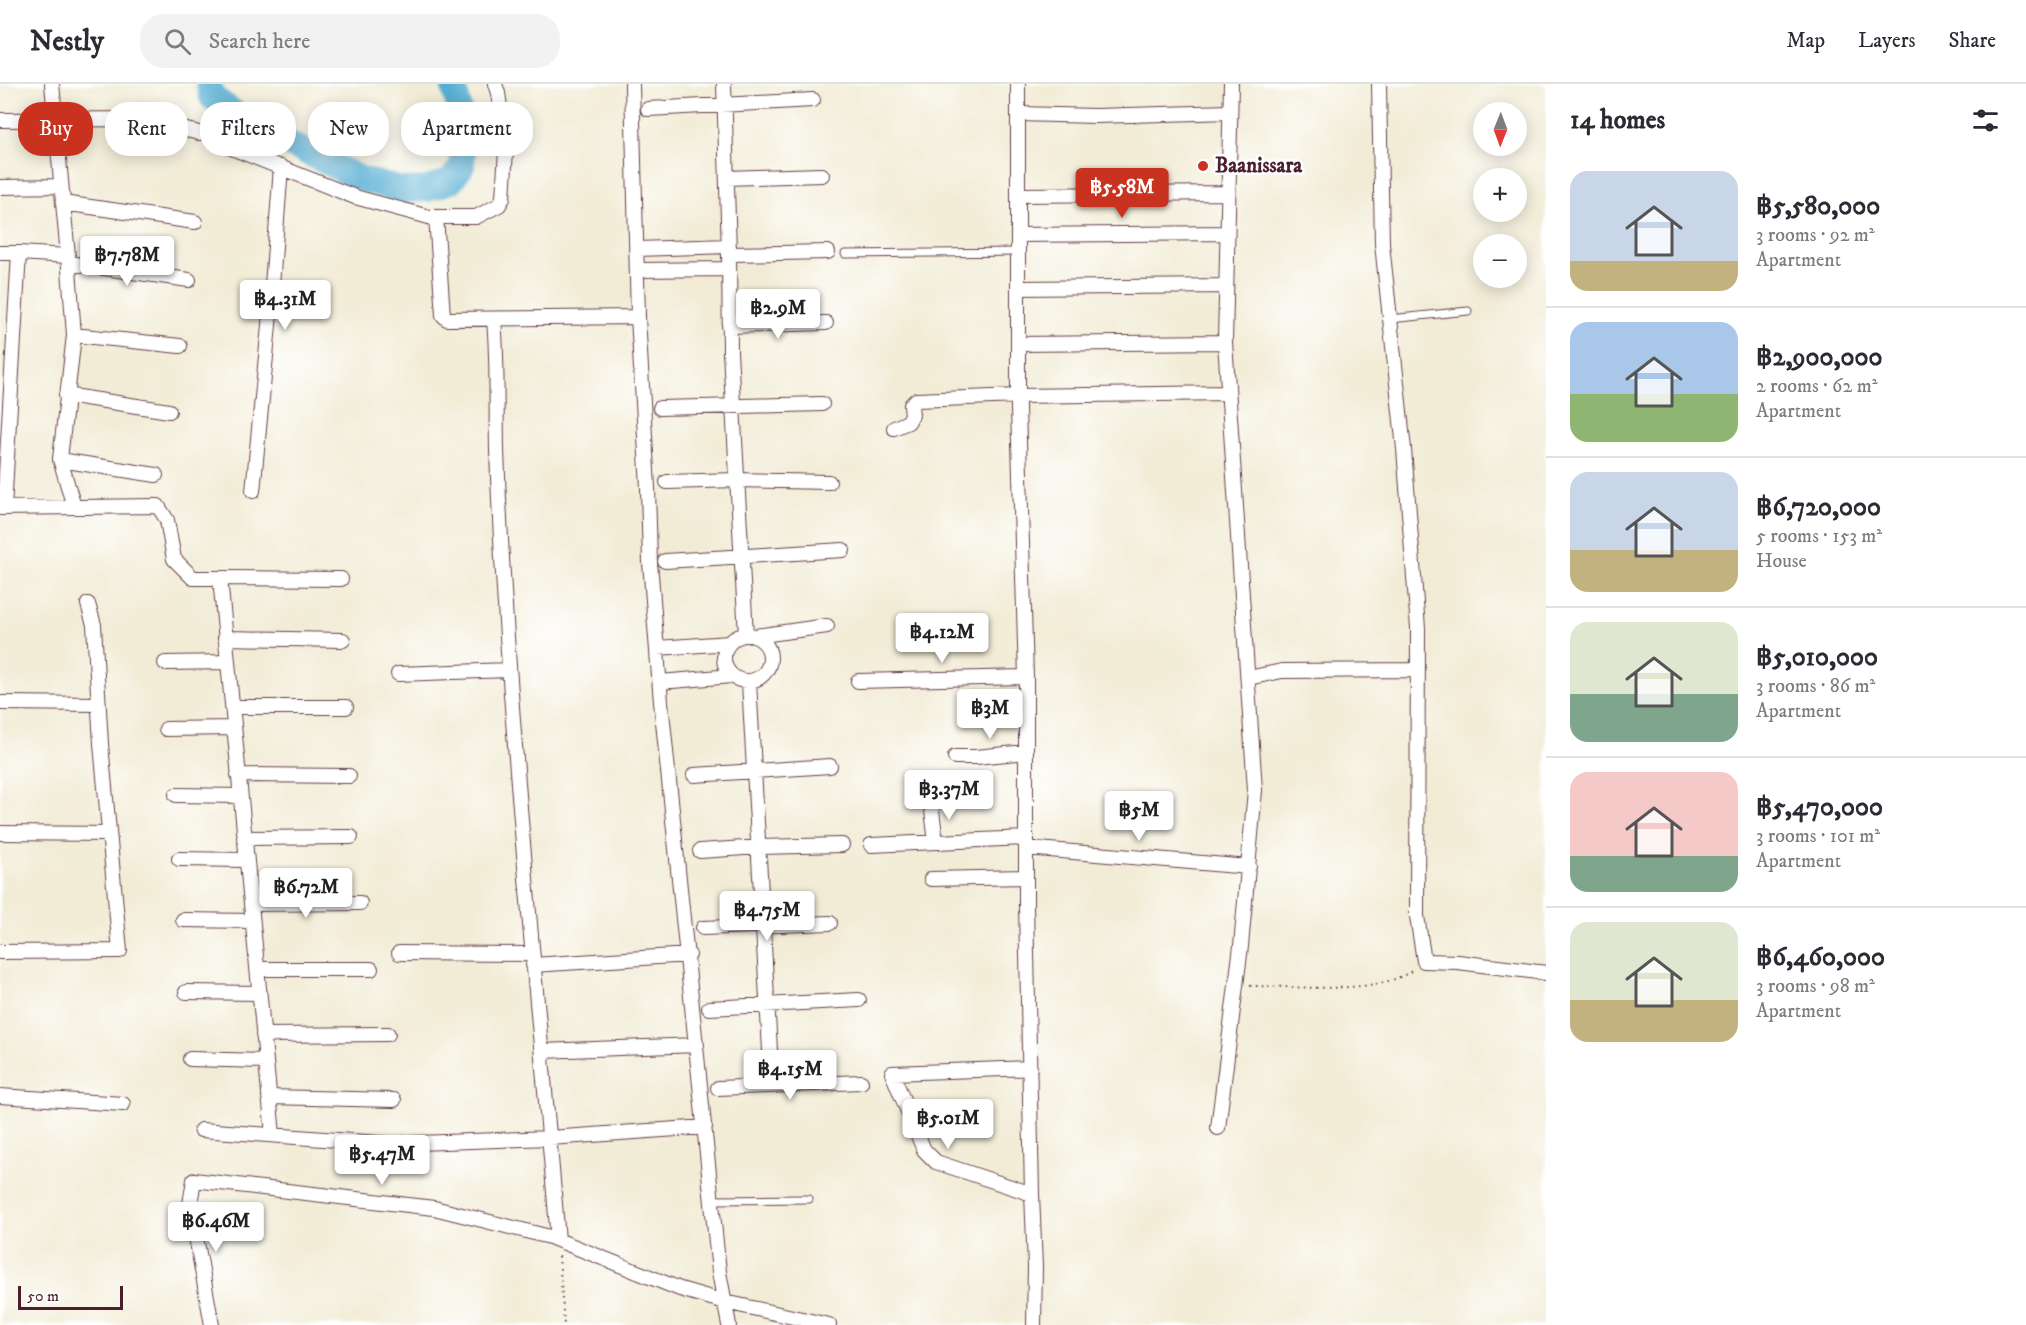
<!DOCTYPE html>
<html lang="en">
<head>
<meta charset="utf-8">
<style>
  body { margin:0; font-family:"IM FELL DW Pica",serif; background:#f2f2f3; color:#2b2b33; height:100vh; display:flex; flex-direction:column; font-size:22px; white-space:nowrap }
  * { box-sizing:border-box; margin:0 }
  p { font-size:20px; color:#7c7c81 }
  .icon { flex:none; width:33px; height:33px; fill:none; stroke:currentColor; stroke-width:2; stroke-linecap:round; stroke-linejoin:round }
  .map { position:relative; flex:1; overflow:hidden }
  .panel { display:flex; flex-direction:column; background:#fff; width:480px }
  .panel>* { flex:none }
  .top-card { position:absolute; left:18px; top:18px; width:570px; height:54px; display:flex; gap:12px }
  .needle { width:39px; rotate:181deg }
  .fabs { position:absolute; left:1473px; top:18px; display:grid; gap:12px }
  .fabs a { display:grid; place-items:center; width:54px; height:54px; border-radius:50%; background:#fff; box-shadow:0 3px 15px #0003; font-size:30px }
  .scale { position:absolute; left:18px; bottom:15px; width:105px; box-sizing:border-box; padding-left:6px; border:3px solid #4a1f2b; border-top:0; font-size:16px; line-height:21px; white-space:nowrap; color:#4a1f2b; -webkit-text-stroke:4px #fff; paint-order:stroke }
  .price { position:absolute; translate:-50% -51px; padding:0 14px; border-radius:6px; background:#fff; color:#222; font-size:20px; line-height:39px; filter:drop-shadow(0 2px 3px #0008) }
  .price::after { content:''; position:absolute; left:50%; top:36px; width:18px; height:14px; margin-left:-9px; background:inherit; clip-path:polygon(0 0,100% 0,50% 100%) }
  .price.selected { background:#c8321e; color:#fff }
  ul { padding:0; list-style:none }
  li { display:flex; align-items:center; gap:18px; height:150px; padding:0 24px }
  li+li { border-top:2px solid #e1e1e2 }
  li span { display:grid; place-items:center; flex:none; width:168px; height:120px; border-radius:18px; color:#555 }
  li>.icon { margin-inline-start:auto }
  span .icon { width:72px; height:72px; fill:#fffc; stroke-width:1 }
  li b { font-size:26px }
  h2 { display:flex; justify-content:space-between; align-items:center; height:72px; padding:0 24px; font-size:26px }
  .chip { padding:0 21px; border-radius:24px; background:#fff; box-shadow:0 3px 15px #0003; font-size:21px; line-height:54px }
  .chip.selected { background:#c8321e; color:#fff }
  header { display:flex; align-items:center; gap:36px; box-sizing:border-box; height:84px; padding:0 30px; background:#fff; border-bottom:2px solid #e1e1e2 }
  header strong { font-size:28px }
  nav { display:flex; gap:33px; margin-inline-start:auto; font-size:21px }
  .search { width:420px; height:54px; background:#f2f2f3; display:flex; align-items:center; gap:15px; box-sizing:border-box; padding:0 21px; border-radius:24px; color:#7c7c81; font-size:22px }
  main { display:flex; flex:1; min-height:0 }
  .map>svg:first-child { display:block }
</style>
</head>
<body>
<header>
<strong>Nestly</strong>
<div class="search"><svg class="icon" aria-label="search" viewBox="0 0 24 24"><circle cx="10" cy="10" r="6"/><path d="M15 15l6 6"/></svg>Search here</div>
<nav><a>Map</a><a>Layers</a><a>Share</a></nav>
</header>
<main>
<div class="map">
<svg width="1546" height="1241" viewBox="0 0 1546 1241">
  <rect width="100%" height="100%" fill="#fff"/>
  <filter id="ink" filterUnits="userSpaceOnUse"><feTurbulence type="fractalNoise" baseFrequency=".0167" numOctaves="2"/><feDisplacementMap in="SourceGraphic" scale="12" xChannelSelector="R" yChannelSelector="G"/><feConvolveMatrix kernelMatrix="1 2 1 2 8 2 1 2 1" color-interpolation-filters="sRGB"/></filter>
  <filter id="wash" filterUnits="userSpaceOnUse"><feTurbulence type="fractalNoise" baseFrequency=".008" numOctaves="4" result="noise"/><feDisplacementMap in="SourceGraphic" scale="24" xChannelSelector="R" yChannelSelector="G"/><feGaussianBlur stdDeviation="1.35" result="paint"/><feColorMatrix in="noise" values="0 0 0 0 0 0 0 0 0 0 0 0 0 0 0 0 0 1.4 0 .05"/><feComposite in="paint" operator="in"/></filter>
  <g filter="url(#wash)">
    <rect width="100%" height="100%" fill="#f2ecd6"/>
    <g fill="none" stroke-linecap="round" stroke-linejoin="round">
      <!-- river -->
      <path stroke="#54add1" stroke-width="26" d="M209,0L212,13L253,42L361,95L401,106L427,105L451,97L462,82L463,40L453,0"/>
    </g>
  </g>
  <g filter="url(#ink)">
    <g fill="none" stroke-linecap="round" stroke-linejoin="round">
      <defs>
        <path id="service" d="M845,170L1018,168
          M1390,235L1468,227
          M712,1116L809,1115"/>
        <path id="minor" d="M52,0L68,172
          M632,0L638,233L648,404L650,478L661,618L719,1188L729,1241
          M724,0L729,170L730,268L746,551
          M1018,0V324L1026,593V821L1032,1110L1035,1183L1034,1241
          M1379,0L1382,160L1404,365L1418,544L1417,832L1424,877L1458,878L1546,889
          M648,25L813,16
          M1018,30L1096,32L1230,28
          M0,36L141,35L199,49
          M224,61L355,113L429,133H476L499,121L503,114L506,66L498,9L495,0
          M727,94L822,91
          M0,103L61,102
          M1019,111L1227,109
          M63,119L195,138
          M436,133L443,231L447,235L638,233
          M1018,151L1227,149
          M637,165L729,162
          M0,169H19
          M729,170L828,168
          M69,179L189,196
          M637,186L729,185
          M1018,204L1226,202
          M494,236C498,279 496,323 497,366C499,423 502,480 506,537C519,744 541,949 558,1156
          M729,242L826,239
          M74,251L180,262
          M1018,260L1225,258
          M66,311L169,327
          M660,324L822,320
          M894,344L908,338L912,331L911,321L916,316L1018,312L1228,309
          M60,376L156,391
          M667,398L737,396L829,398
          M253,407L269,241L281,83
          M0,424L158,422L167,436L174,475L193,494H220L273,1051
          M4,424L19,169L68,172L74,251L60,375L74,423
          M665,477L843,466
          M220,494L341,495
          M724 574a23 23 0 1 1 46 0a23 23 0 1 1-46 0Z
          M755,552L827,542
          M225,554L343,556
          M657,564L730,559
          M165,579L227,578
          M398,590L509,586
          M1248,594L1282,587L1418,586
          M858,597L1026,593
          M660,598L732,592
          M749,598L772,1002
          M0,619L98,620
          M232,623H346
          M166,645L234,644
          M955,673H976L1026,668
          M238,691L349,692
          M694,691L830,682
          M176,711L240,712
          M931,719L936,758
          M0,749L109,750
          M244,754L351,753
          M871,761L1026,754
          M1026,764L1249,783
          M700,767L759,763L842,761
          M179,775L246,776
          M931,795L1026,793
          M251,820L360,819
          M183,836L252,837
          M703,844L830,839
          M0,868L120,867L101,660L94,541L88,520
          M399,869L532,870
          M533,881L689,871
          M257,885H371
          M186,908L259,909
          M709,924L859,916
          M263,951L388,950
          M542,967L697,961
          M190,975L266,977
          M1030,984L892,989L924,1066L936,1078L1032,1110
          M718,1004L861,998
          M0,1012L123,1020
          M269,1013L394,1016
          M1218,1044L1241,862L1255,706L1225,258L1231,0
          M201,1046L392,1060L550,1054L705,1043
          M212,1241L190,1120L194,1096L434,1124L550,1153L680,1205L725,1218L829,1241"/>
      </defs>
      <!-- service casing -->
      <use href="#service" stroke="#633e45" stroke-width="9"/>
      <!-- minor casing -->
      <use href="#minor" stroke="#633e45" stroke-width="16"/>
      <!-- path -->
      <path stroke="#633e45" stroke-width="2" stroke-dasharray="1.5 4.5" stroke-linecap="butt" d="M1250,902C1294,902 1380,912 1414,885
        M559,1172L564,1241"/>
      <!-- service -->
      <use href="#service" stroke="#fff" stroke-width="7"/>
      <!-- minor -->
      <use href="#minor" stroke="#fff" stroke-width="14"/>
    </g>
  </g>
  <!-- markers -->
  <circle fill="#c8321e" stroke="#fff" stroke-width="2" cx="1203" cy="82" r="6"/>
  <g text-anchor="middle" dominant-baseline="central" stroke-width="5" stroke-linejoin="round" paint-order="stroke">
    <!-- poi labels -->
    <g font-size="21" font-weight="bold" fill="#4a1f2b" stroke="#fff" text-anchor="start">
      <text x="1215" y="82">Baanissara</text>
    </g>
  </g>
</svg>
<div class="fabs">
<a><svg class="needle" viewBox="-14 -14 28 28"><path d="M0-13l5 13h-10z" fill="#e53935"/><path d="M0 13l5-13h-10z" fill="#7c7c81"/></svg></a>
<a>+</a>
<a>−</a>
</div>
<div class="scale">50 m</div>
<b class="price selected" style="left:1122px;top:135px">฿5.58M</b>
<b class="price" style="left:127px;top:203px">฿7.78M</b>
<b class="price" style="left:285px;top:247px">฿4.31M</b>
<b class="price" style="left:778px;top:256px">฿2.9M</b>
<b class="price" style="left:942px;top:580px">฿4.12M</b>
<b class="price" style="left:990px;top:656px">฿3M</b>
<b class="price" style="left:949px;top:737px">฿3.37M</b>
<b class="price" style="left:1139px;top:758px">฿5M</b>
<b class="price" style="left:306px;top:835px">฿6.72M</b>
<b class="price" style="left:767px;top:858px">฿4.75M</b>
<b class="price" style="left:790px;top:1017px">฿4.15M</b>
<b class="price" style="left:948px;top:1066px">฿5.01M</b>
<b class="price" style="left:382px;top:1102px">฿5.47M</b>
<b class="price" style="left:216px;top:1169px">฿6.46M</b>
<div class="top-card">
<a class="chip selected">Buy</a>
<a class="chip">Rent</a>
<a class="chip">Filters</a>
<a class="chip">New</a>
<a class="chip">Apartment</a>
</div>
</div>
<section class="panel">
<h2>14 homes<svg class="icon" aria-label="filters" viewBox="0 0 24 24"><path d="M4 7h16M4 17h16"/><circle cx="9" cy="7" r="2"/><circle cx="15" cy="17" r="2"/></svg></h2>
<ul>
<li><span style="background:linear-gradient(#c9d6e8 75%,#c2b280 0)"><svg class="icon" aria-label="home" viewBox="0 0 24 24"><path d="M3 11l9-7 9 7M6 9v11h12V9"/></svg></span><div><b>฿5,580,000</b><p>3 rooms · 92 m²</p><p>Apartment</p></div></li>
<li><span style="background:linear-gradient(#a9c7e8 60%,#8fb573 0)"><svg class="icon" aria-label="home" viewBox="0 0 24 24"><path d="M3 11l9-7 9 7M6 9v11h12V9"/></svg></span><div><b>฿2,900,000</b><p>2 rooms · 62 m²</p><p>Apartment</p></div></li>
<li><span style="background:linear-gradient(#c9d6e8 65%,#c2b280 0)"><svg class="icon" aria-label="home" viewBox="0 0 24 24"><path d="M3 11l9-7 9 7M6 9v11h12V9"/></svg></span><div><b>฿6,720,000</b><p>5 rooms · 153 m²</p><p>House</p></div></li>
<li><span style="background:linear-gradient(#dfe7d0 60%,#7fa58c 0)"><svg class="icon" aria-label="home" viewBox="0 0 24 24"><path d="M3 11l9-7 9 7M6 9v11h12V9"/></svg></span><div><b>฿5,010,000</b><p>3 rooms · 86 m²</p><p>Apartment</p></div></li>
<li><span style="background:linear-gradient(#f6c9c9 70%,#7fa58c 0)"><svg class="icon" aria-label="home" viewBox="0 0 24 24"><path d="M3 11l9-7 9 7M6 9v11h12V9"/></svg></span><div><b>฿5,470,000</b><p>3 rooms · 101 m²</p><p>Apartment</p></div></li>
<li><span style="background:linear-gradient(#dfe7d0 65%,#c2b280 0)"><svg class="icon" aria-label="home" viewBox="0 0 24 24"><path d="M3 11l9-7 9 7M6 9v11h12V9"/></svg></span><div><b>฿6,460,000</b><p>3 rooms · 98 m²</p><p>Apartment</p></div></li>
</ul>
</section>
</main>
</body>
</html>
